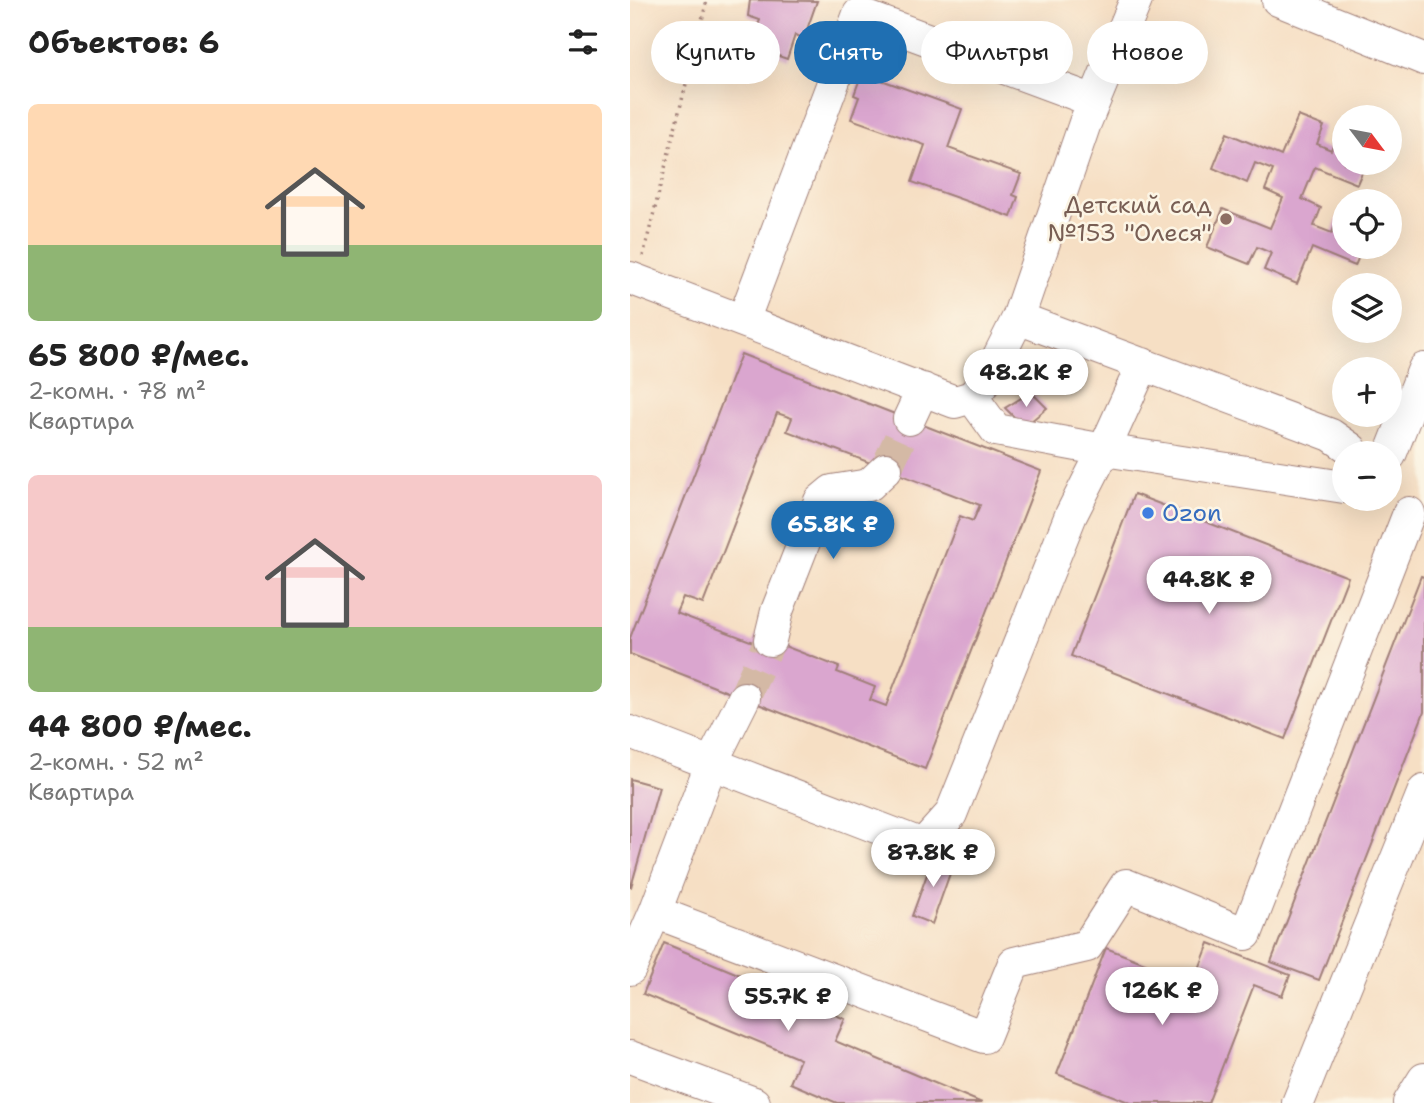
<!DOCTYPE html>
<html lang="ru">
<head>
<meta charset="utf-8">
<style>
  body { margin:0; font-family:"Shantell Sans",sans-serif; background:#f6f6f6; color:#222; height:100vh; display:flex; flex-direction:column; font-size:26px; white-space:nowrap }
  * { box-sizing:border-box; margin:0 }
  p { font-size:23px; color:#767676 }
  .icon { flex:none; width:38px; height:38px; fill:none; stroke:currentColor; stroke-width:2; stroke-linecap:round; stroke-linejoin:round }
  .map { position:relative; flex:1; overflow:hidden }
  .drawer { display:flex; flex-direction:column; background:#fff; width:630px }
  .drawer>* { flex:none }
  .hud { position:absolute; left:21px; top:21px; width:665px; height:63px; display:flex; gap:14px }
  .needle { width:46px; rotate:122deg }
  .controls { position:absolute; left:702px; top:105px; display:grid; gap:14px }
  .controls a { display:grid; place-items:center; width:70px; height:70px; border-radius:50%; background:#fff; box-shadow:0 7px 28px #0002; font-size:35px }
  .price { position:absolute; translate:-50% -60px; padding:0 16px; border-radius:24px; background:#fff; color:#222; font-size:23px; line-height:46px; filter:drop-shadow(0 2px 4px #0008) }
  .price::after { content:''; position:absolute; left:50%; top:42px; width:21px; height:16px; margin-left:-10px; background:inherit; clip-path:polygon(0 0,100% 0,50% 100%) }
  .price.current { background:#1f6fb2; color:#fff }
  ul { padding:0; list-style:none }
  li { display:grid; align-content:center; gap:14px; height:371px; padding:0 28px }
  li span { display:grid; place-items:center; height:217px; border-radius:10px; color:#555 }
  li>.icon { margin-inline-start:auto }
  span .icon { width:126px; height:126px; fill:#fffc; stroke-width:1 }
  li b { font-size:30px }
  h2 { display:flex; justify-content:space-between; align-items:center; height:84px; padding:0 28px; font-size:30px }
  .chip { padding:0 24px; border-radius:32px; background:#fff; box-shadow:0 7px 28px #0002; font-size:24px; line-height:63px }
  .chip.current { background:#1f6fb2; color:#fff }
  main { display:flex; flex:1; min-height:0 }
  .map>svg:first-child { display:block }
</style>
</head>
<body>
<main>
<section class="drawer">
<h2>Объектов: 6<svg class="icon" aria-label="filters" viewBox="0 0 24 24"><path d="M4 7h16M4 17h16"/><circle cx="9" cy="7" r="2"/><circle cx="15" cy="17" r="2"/></svg></h2>
<ul>
<li><span style="background:linear-gradient(#ffd9b3 65%,#8fb573 0)"><svg class="icon" aria-label="home" viewBox="0 0 24 24"><path d="M3 11l9-7 9 7M6 9v11h12V9"/></svg></span><div><b>65 800 ₽/мес.</b><p>2-комн. · 78 m²</p><p>Квартира</p></div></li>
<li><span style="background:linear-gradient(#f6c9c9 70%,#8fb573 0)"><svg class="icon" aria-label="home" viewBox="0 0 24 24"><path d="M3 11l9-7 9 7M6 9v11h12V9"/></svg></span><div><b>44 800 ₽/мес.</b><p>2-комн. · 52 m²</p><p>Квартира</p></div></li>
</ul>
</section>
<div class="map">
<svg width="794" height="1103" viewBox="0 0 794 1103">
  <rect width="100%" height="100%" fill="#fcf5e5"/>
  <filter id="ink" filterUnits="userSpaceOnUse"><feTurbulence type="fractalNoise" baseFrequency=".0143" numOctaves="2"/><feDisplacementMap in="SourceGraphic" scale="14" xChannelSelector="R" yChannelSelector="G"/><feConvolveMatrix kernelMatrix="1 2 1 2 8 2 1 2 1" color-interpolation-filters="sRGB"/></filter>
  <filter id="wash" filterUnits="userSpaceOnUse"><feTurbulence type="fractalNoise" baseFrequency=".00686" numOctaves="4" result="noise"/><feDisplacementMap in="SourceGraphic" scale="28" xChannelSelector="R" yChannelSelector="G"/><feGaussianBlur stdDeviation="1.57" result="paint"/><feColorMatrix in="noise" values="0 0 0 0 0 0 0 0 0 0 0 0 0 0 0 0 0 1.4 0 .05"/><feComposite in="paint" operator="in"/></filter>
  <g filter="url(#wash)">
    <rect width="100%" height="100%" fill="#f6dfc4"/>
    <g id="blocks">
      <!-- building -->
      <path fill="#daa6cf" fill-rule="evenodd" d="M120,0L187,1L174,38L165,35L157,59L120,46L130,20L118,16Z
        M232,73L332,109L318,148L391,174L383,195L388,197L381,217L282,182L295,145L221,119L229,97L224,95Z
        M668,116L694,126L687,144L701,150L708,132L714,135V163H736L727,184L685,167L672,199L691,208L684,226L702,233L709,215L714,217V247H733L725,266L682,248L667,284L634,270L641,253L627,247L619,264L577,247L593,209L640,228L653,198L635,190L643,170L625,163L617,183L583,168L597,133L651,156Z
        M111,354L411,471L295,769L0,654V638ZM147,413L162,418L157,431L350,505L343,521L330,516L256,706L240,700L245,687L207,672L209,667L126,635L123,642L46,613L53,597L73,604Z
        M401,392L417,408L394,427L375,408Z
        M504,494L718,577L655,739L441,656Z
        M791,576L794,577V712L689,980L641,962Z
        M0,779L29,787L1,887H0Z
        M304,855L324,862L302,924L282,916Z
        M34,943L215,1019L205,1041L352,1103H207L160,1083L170,1059L13,994Z
        M579,943L660,975L652,996L624,985L578,1103H501L427,1074L476,948L564,982Z"/>
    </g>
  </g>
  <g filter="url(#ink)">
    <use href="#blocks" fill-opacity="0" stroke="#a07f78" stroke-width="2"/>
    <g fill="none" stroke-linecap="round" stroke-linejoin="round">
      <!-- minor-tunnel -->
      <path stroke="#d4b9a5" stroke-width="32" stroke-dasharray="32 16" stroke-linecap="butt" d="M256,469L279,419
        M114,698L140,640"/>
      <defs>
        <path id="minor" d="M648,0L794,59
          M0,278L325,402L342,397L358,378L388,318L455,123L506,0
          M388,318L701,435L721,449L723,453
          M113,321L229,14L464,101
          M342,397L366,430L474,450L714,487
          M279,419L293,389
          M760,455L794,369
          M140,640L147,611L190,501L202,491L239,485L256,469
          M114,698L81,764L25,912L354,1037L384,963L457,946L496,885L616,934L779,513
          M0,732L293,845L321,814L441,515L474,450L513,364
          M0,969L25,912
          M0,1057L124,1103
          M668,1103L794,791
          M779,1103L794,1079"/>
      </defs>
      <!-- minor casing -->
      <use href="#minor" stroke="#a07f78" stroke-width="34"/>
      <!-- path -->
      <path stroke="#a07f78" stroke-width="3.5" stroke-dasharray="2 5" stroke-linecap="butt" d="M13,256L77,0"/>
      <!-- minor -->
      <use href="#minor" stroke="#fff" stroke-width="32"/>
    </g>
  </g>
  <!-- markers -->
  <circle fill="#8d6e63" stroke="#fcf5e5" stroke-width="2.5" cx="596" cy="219" r="7"/>
  <circle fill="#3f7fe0" stroke="#fcf5e5" stroke-width="2.5" cx="518" cy="513" r="7"/>
  <g text-anchor="middle" dominant-baseline="central" stroke-width="5" stroke-linejoin="round" paint-order="stroke">
    <!-- education labels -->
    <g font-size="24" fill="#785e54" stroke="#fcf5e5" text-anchor="end">
      <text x="582" y="205">Детский сад<tspan x="582" dy="28">№153 "Олеся"</tspan></text>
    </g>
    <!-- shop labels -->
    <g font-size="24" fill="#366cbe" stroke="#fcf5e5" text-anchor="start">
      <text x="532" y="513">Ozon</text>
    </g>
  </g>
</svg>
<div class="controls">
<a><svg class="needle" viewBox="-14 -14 28 28"><path d="M0-13l5 13h-10z" fill="#e53935"/><path d="M0 13l5-13h-10z" fill="#767676"/></svg></a>
<a><svg class="icon" aria-label="locate" viewBox="0 0 24 24"><circle cx="12" cy="12" r="6"/><path d="M12 2v4M12 18v4M2 12h4M18 12h4"/></svg></a>
<a><svg class="icon" aria-label="layers" viewBox="0 0 24 24"><path d="M12 4l9 5-9 5-9-5zM3 14l9 5 9-5"/></svg></a>
<a>+</a>
<a>−</a>
</div>
<b class="price" style="left:396px;top:409px">48.2K ₽</b>
<b class="price current" style="left:203px;top:561px">65.8K ₽</b>
<b class="price" style="left:579px;top:616px">44.8K ₽</b>
<b class="price" style="left:303px;top:889px">87.8K ₽</b>
<b class="price" style="left:532px;top:1027px">126K ₽</b>
<b class="price" style="left:158px;top:1033px">55.7K ₽</b>
<div class="hud">
<a class="chip">Купить</a>
<a class="chip current">Снять</a>
<a class="chip">Фильтры</a>
<a class="chip">Новое</a>
</div>
</div>
</main>
</body>
</html>
